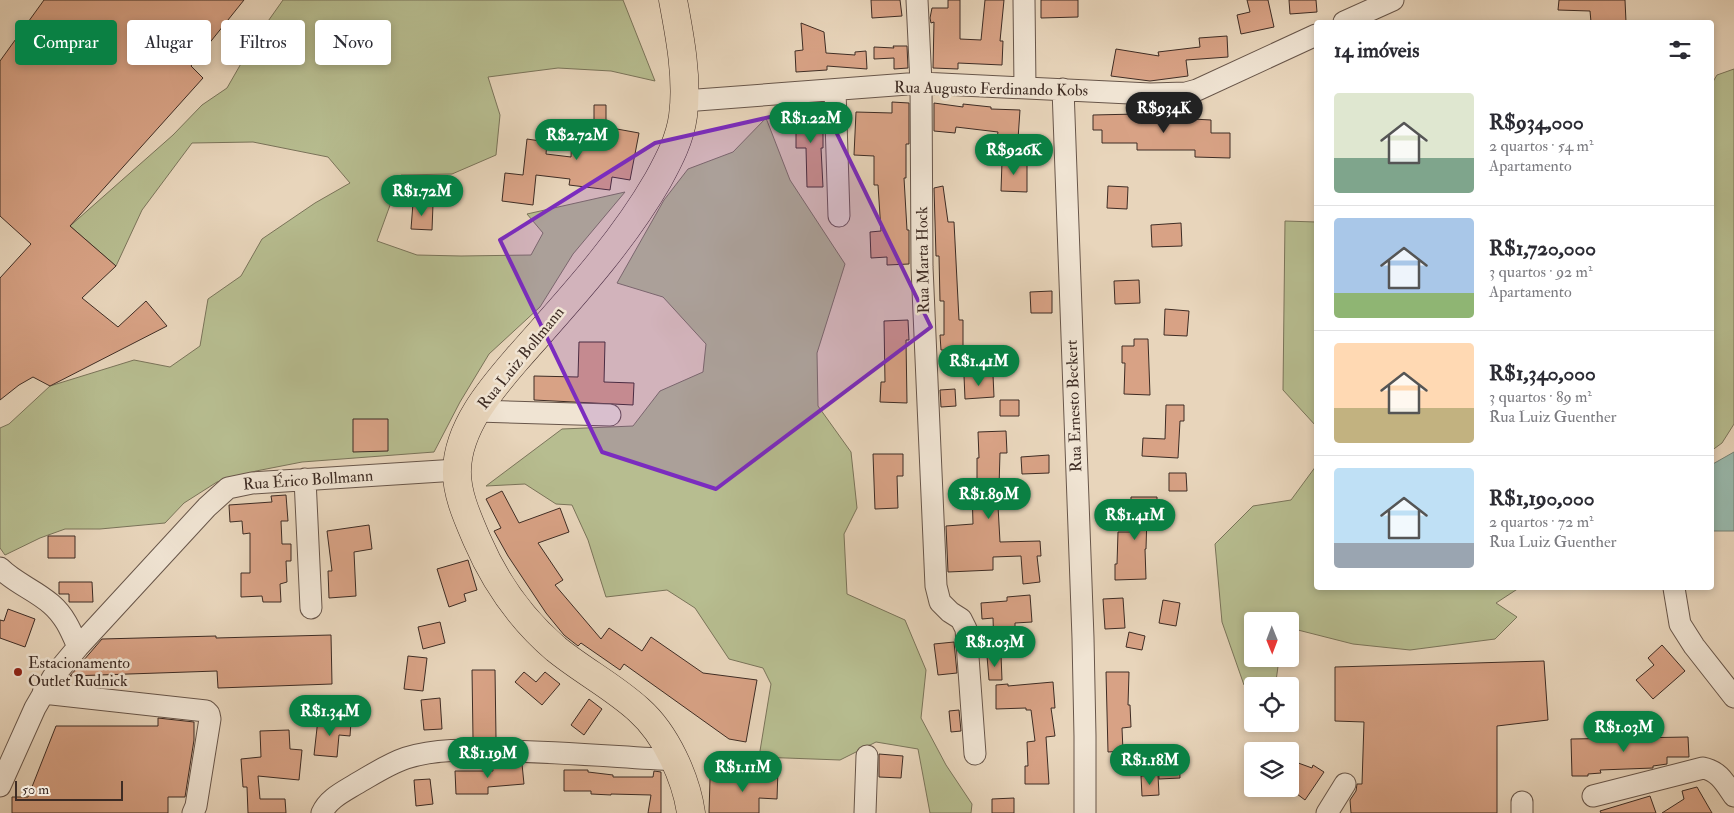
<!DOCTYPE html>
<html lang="pt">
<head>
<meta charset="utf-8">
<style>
  body { margin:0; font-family:"IM FELL Double Pica",serif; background:#f2f2f3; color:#2b2b33; height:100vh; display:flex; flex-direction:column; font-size:19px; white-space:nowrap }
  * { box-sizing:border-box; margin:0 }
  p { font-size:16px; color:#7c7c81 }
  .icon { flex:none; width:28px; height:28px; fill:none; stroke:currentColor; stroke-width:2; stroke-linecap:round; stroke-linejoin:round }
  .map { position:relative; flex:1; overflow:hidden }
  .details { position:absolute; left:1314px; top:20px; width:400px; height:570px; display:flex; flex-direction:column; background:#fff; border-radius:5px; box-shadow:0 2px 8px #0003 }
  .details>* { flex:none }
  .top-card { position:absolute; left:15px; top:20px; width:475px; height:45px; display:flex; gap:10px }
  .needle { width:32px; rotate:179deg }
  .buttons { position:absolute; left:1244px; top:612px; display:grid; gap:10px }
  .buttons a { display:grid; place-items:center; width:55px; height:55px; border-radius:5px; background:#fff; box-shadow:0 2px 8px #0003; font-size:25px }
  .scale { position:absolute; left:15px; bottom:12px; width:108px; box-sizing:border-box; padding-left:5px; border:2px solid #3e2c24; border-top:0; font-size:14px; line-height:18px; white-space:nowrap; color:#3e2c24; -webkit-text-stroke:4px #f0e4d3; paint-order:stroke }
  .price { position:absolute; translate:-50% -42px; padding:0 11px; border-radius:18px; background:#0b8043; color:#fff; font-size:16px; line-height:32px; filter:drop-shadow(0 1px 2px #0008) }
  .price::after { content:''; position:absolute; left:50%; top:30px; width:15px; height:11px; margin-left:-8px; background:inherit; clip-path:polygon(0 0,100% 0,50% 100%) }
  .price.selected { background:#222; color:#fff }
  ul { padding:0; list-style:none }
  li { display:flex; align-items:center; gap:15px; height:125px; padding:0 20px }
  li+li { border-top:1px solid #e1e1e2 }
  li span { display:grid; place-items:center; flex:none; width:140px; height:100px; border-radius:5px; color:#555 }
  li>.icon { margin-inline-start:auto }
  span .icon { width:60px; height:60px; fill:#fffc; stroke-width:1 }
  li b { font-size:21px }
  h2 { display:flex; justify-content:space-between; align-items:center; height:60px; padding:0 20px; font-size:21px }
  .tag { padding:0 18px; border-radius:5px; background:#fff; box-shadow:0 2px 8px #0003; font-size:18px; line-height:45px }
  .tag.selected { background:#0b8043; color:#fff }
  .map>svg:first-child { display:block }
</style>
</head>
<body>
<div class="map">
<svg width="1734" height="813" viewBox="0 0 1734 813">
  <rect width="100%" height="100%" fill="#e8d5bb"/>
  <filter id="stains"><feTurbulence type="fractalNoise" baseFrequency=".004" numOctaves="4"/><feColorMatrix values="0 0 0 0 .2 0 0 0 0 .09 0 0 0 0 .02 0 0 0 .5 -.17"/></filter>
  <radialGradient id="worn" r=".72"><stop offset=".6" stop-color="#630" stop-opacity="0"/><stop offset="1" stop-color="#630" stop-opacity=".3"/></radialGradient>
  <!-- green -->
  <path fill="#b7bd90" stroke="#7a745a" d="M283,0H623L655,81L611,71L558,68L488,77L500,115L496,155L452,174L401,175L377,241L417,255L461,256L531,255L543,233L527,214L625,192L573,254L540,307L489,354L460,402L434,452L302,462L256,471L217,482L184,503L165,523L100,529H65L40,538L5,555L0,548V428L9,424L50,386L134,360L170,367L200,346L208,299L241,276L262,239L315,203L350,183L328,157L253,142L192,143L142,210L116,266L70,226L173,135L202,105L227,88L254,41Z
    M1734,69V424L1722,443L1711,451V85L1717,75Z
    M766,118L790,180L845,264L817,353L818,406L851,452L857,508L844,534L847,594L905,620L926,670L921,718L946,765L972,804L971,813H930L918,749L876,742L840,760L759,757L771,684L763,668L729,659L695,608L667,590L606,597L588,540L572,505L556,504L525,484L486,486L562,429L633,426L660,391L703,372L706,344L663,297L617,283L664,200L688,169L733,152Z
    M1285,221L1316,222V426L1283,390Z
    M1316,466V588H1519L1496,603L1517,617L1495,639L1410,650L1353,644L1290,628V621H1252V659H1279L1276,681L1244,685L1222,622L1215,544L1253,506L1291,500Z"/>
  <!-- water -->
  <path fill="#98b9ad" stroke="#748176" d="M1734,452V531H1711V465Z"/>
  <!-- building -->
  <path fill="#d8a285" stroke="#3e2c24" d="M44,0H244L191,66L203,78L70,226L116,266L82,298L118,327L146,301L167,326L50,386L33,377L19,385L0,400V278L31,244L0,216V61Z
    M871,0H900L902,16L872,18Z
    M948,0H960V39L981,40L985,0H1004L1000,41H1003L1002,65L958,63V69L933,68L934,22L931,23L930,18L932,8H948Z
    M1041,0H1078V17L1041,18Z
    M1247,0H1268L1274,27L1241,34L1237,15L1250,12Z
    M1289,0H1316L1317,12L1290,14Z
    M1559,0H1625L1626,22H1591L1590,11L1558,10Z
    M801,23L824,32L826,53L855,55V52L866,51L867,69L827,66V70L796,72L795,51L803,50Z
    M1227,36L1228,57L1186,60L1188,76L1150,81L1111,76L1116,49L1159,56L1158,52L1200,47L1199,38Z
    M893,46H907L908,68L894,69V58L874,59V47L894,48Z
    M892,102L909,103V144H906V178H904L907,230H909V264L887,265V257L871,258L870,232L881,231L878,185H874V156L854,155L856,112L892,113Z
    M934,103L963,107V104L991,107V109L1020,110L1018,139L997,138L998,132L956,127L955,133L934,131Z
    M594,105H606V127L639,133L630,180L612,177L610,190L569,185L570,179L536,175L533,205L502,201L505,173L523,175L527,139L547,142L546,154L571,157L572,132L594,133Z
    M796,112H823V148H821L823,187H807L806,148H796Z
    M1138,113H1156L1155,117L1211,120V133H1230V158L1195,157V150H1137V143H1102V130H1093V115L1138,114Z
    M1002,161H1027V192L1001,191Z
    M943,186L948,222H954L959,320H963V350H941L940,335H944V301H940L939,256H936L934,188Z
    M1108,186L1128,187L1127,209L1107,208Z
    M413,203L433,204L432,230L411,229Z
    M1181,223L1182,246L1152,247L1151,225Z
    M1139,280L1140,303L1115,304L1114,281Z
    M1052,291V313H1031L1030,292Z
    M1165,309L1189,311L1187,336L1164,335Z
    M908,320L909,340H906L907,403L880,402L881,382H885L884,321Z
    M1134,339H1148L1150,395L1124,394L1125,363H1122V346H1134Z
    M579,342H605L604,382L634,383L633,405L534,400V376L578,377Z
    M993,375L994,397L965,399L964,376Z
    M955,389L956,406L941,407L940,390Z
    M1000,400H1019V416H1000Z
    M1166,405H1184V421H1180L1178,458L1142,456L1143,438L1165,439Z
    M353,419H388V451L353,452Z
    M1006,431L1007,453H1000L999,487H1007L1008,505L998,506L1000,542L1040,541L1041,556H1037L1040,582L1023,584L1021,556L993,557V570L948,572L946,526L973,524L972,488H977V458H979L978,432Z
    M873,454H903V476H897L898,508L875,509Z
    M1049,455V473L1022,474L1021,457Z
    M1169,473H1186L1187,491H1169Z
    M502,491L519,523L560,508L569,532L538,543L563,580L555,585L601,639L609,628L642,651L651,637L703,673L757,680L746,742L729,739L624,664L620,670L581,643L578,646L564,635L546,613L508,556L494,531L501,528L486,499Z
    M286,495L288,521H281L282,544H291V561H286L287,582L280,584L281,602H263L262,596L241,597V573H250V533L243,534L242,521L230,522L229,505L272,502L271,496Z
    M1131,497H1157V514H1147L1146,549H1145L1146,579L1115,580V564H1117L1118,532H1130Z
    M369,525L372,549L354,552L356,596L329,598L328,571H332L327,531Z
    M48,536H75V558H48Z
    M468,560L477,590L464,594L466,601L449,607L437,569Z
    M59,582H92L93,602H69V594H59Z
    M1030,595L1032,622L1015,623V650H994L993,618L982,619L981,603L1007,601V597Z
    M1123,598L1125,628L1105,629L1103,599Z
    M1163,600L1180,603L1176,626L1159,623Z
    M8,609L35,619L25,647L0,638V620L4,621Z
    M440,622L445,643L423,649L418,627Z
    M1129,632L1145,636L1142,650L1126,647Z
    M331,635L332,684L218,688L217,671L70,676L102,639L216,636V638Z
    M954,642L957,673L938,675L934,644Z
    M1662,645L1685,671L1653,699L1636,680L1654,665L1648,658Z
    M1001,655L1002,680H989L987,656Z
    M408,656L427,658L423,691L404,689Z
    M1544,661L1548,720L1497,726V813H1351L1350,800L1356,791L1357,784H1362L1364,722L1335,721V667Z
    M472,670H495L496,738H473Z
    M524,672L536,682L545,672L560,684L542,705L515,682Z
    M1106,672H1129L1128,705H1130L1131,727L1122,728L1123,751L1108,752Z
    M1053,682L1055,708H1051L1055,736L1046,737L1049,784H1025V766H1028L1027,742L1035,741L1031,710H1026V708L996,709V685L1008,684V686Z
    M440,698L442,729L424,730L421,700Z
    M589,699L602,709L584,735L571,725Z
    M959,710L961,731L951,732L949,711Z
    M158,718L194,722V740L185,797H168V813H12V797H28L56,726H158Z
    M318,719L351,722L350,736L339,735L337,757L314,755Z
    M289,730L290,749L302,750L299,780L258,776L260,799H285L286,813H248L247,787H243L241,759L261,757L260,731Z
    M1688,737L1689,757H1667V764L1653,766V768L1600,770L1601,773L1588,774V776H1572L1571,739Z
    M879,754L903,756L901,778L879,777Z
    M1158,760H1179L1180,778L1159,779Z
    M1290,760L1312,768L1313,765L1324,772L1305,800L1293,791Z
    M522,764L524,784L488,787V794H456L455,771H493L492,766Z
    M758,769H778L777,799L759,798V813H709L710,779L758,780Z
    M564,770H588V772L613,775V777H653L654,771L661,772V813H648L651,795L611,794V795L591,794V791H564Z
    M1158,775L1159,795L1142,796L1141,776Z
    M430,779L433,804L416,806L414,780Z
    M1697,787L1712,813H1662L1684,799L1682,791Z
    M1650,796L1656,813H1601L1600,811Z
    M1014,798V813H992V799Z"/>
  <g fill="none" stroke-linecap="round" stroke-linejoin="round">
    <defs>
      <path id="minor" d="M917,0L921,83L922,267L936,586L940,602L950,612L961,619L966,629L975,754
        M1024,0L1025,87
        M1344,22L1393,0
        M1063,89L1083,638L1085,736V813
        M835,90L839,216
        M684,101L921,83L1150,94L1186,93L1197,90L1316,35
        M477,411L610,415
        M305,479L311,608
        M0,568C15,583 35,590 51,604C65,616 71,631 78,647
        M1674,588L1680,624L1694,646L1734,697
        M43,693L206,711L209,714L210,719L196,806L193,813
        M0,786L35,708L53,677L78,647L207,507L228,488L252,483L457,470
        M1593,796L1703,768C1719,771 1725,783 1734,796
        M322,813C328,799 343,792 356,784C372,775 388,764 406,758C438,748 472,750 504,751C561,752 618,757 675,760
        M865,813L867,756
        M1327,813L1345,784
        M1522,813V802"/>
      <path id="major" d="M673,0C680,37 688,79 683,116C680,139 669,160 658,180C620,246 566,303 516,360C490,390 458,428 457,470C456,493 468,519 477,540C495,582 521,619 556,649C583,671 614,687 639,710C666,734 686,778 691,813"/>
    </defs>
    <!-- minor casing -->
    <use href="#minor" stroke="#68564a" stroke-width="23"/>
    <!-- major casing -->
    <use href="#major" stroke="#3e2c24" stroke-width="29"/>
    <!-- minor -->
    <use href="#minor" stroke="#f0e4d3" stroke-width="21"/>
    <!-- major -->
    <use href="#major" stroke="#e8d5bb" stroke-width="28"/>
  </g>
  <!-- marked area -->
  <path fill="#7b2cbf" fill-opacity="0.2" stroke="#7b2cbf" stroke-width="4" stroke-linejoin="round" d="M823,105L931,327L716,489L602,452L500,240L655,143Z"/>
  <!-- markers -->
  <circle fill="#8f2418" stroke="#f0e4d3" stroke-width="2" cx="18" cy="672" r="5"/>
  <g text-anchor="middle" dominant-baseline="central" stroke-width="5" stroke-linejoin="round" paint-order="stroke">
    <!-- street labels -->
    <g font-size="16" fill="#3e2c24" stroke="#f0e4d3">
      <text transform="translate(991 89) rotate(1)">Rua Augusto Ferdinando Kobs</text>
      <text transform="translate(923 260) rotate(-91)">Rua Marta Hock</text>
      <text transform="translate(521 358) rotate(-51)">Rua Luiz Bollmann</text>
      <text transform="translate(1074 406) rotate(-92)">Rua Ernesto Beckert</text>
      <text transform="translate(308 480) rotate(-4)">Rua Érico Bollmann</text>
    </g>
    <!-- poi labels -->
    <g font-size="16" fill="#3e2c24" stroke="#f0e4d3" text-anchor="start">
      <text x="28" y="663">Estacionamento<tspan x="28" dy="18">Outlet Rudnick</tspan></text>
    </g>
  </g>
  <rect width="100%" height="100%" filter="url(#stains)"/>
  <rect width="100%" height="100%" fill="url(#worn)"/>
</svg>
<div class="buttons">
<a><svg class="needle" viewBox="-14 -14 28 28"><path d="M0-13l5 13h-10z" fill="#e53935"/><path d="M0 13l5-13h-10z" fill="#7c7c81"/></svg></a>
<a><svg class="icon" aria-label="locate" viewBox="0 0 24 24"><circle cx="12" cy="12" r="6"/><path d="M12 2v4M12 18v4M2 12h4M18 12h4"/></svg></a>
<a><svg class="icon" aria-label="layers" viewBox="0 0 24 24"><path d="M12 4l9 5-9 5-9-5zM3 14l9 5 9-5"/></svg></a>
</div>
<div class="scale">50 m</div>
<b class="price selected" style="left:1164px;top:134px">R$934K</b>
<b class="price" style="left:811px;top:144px">R$1.22M</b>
<b class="price" style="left:577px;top:161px">R$2.72M</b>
<b class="price" style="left:1014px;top:176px">R$926K</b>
<b class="price" style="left:422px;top:217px">R$1.72M</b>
<b class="price" style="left:979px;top:387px">R$1.41M</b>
<b class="price" style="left:989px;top:520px">R$1.89M</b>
<b class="price" style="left:1135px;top:541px">R$1.41M</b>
<b class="price" style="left:995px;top:668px">R$1.03M</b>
<b class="price" style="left:330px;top:737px">R$1.34M</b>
<b class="price" style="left:1624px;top:753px">R$1.03M</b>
<b class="price" style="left:488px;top:779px">R$1.19M</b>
<b class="price" style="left:1150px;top:786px">R$1.18M</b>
<b class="price" style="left:743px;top:793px">R$1.11M</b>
<div class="top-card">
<a class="tag selected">Comprar</a>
<a class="tag">Alugar</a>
<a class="tag">Filtros</a>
<a class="tag">Novo</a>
</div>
<section class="details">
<h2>14 imóveis<svg class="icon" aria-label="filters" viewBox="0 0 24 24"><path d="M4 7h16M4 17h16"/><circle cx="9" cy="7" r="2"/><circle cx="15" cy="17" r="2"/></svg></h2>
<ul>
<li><span style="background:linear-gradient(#dfe7d0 65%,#7fa58c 0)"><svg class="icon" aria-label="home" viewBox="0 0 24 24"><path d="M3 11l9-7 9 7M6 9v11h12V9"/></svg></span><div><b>R$934,000</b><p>2 quartos · 54 m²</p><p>Apartamento</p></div></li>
<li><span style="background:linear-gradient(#a9c7e8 75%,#8fb573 0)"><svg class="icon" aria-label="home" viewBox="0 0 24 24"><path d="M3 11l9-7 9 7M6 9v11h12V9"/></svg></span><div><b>R$1,720,000</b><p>3 quartos · 92 m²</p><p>Apartamento</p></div></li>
<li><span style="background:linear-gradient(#ffd9b3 65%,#c2b280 0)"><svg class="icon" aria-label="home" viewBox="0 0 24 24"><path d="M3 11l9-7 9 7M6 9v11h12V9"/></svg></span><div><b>R$1,340,000</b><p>3 quartos · 89 m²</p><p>Rua Luiz Guenther</p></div></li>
<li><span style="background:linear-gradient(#bfe0f5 75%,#9aa5b1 0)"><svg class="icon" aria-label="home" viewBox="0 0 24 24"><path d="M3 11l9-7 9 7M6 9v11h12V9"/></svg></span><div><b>R$1,190,000</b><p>2 quartos · 72 m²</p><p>Rua Luiz Guenther</p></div></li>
</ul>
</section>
</div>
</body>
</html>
